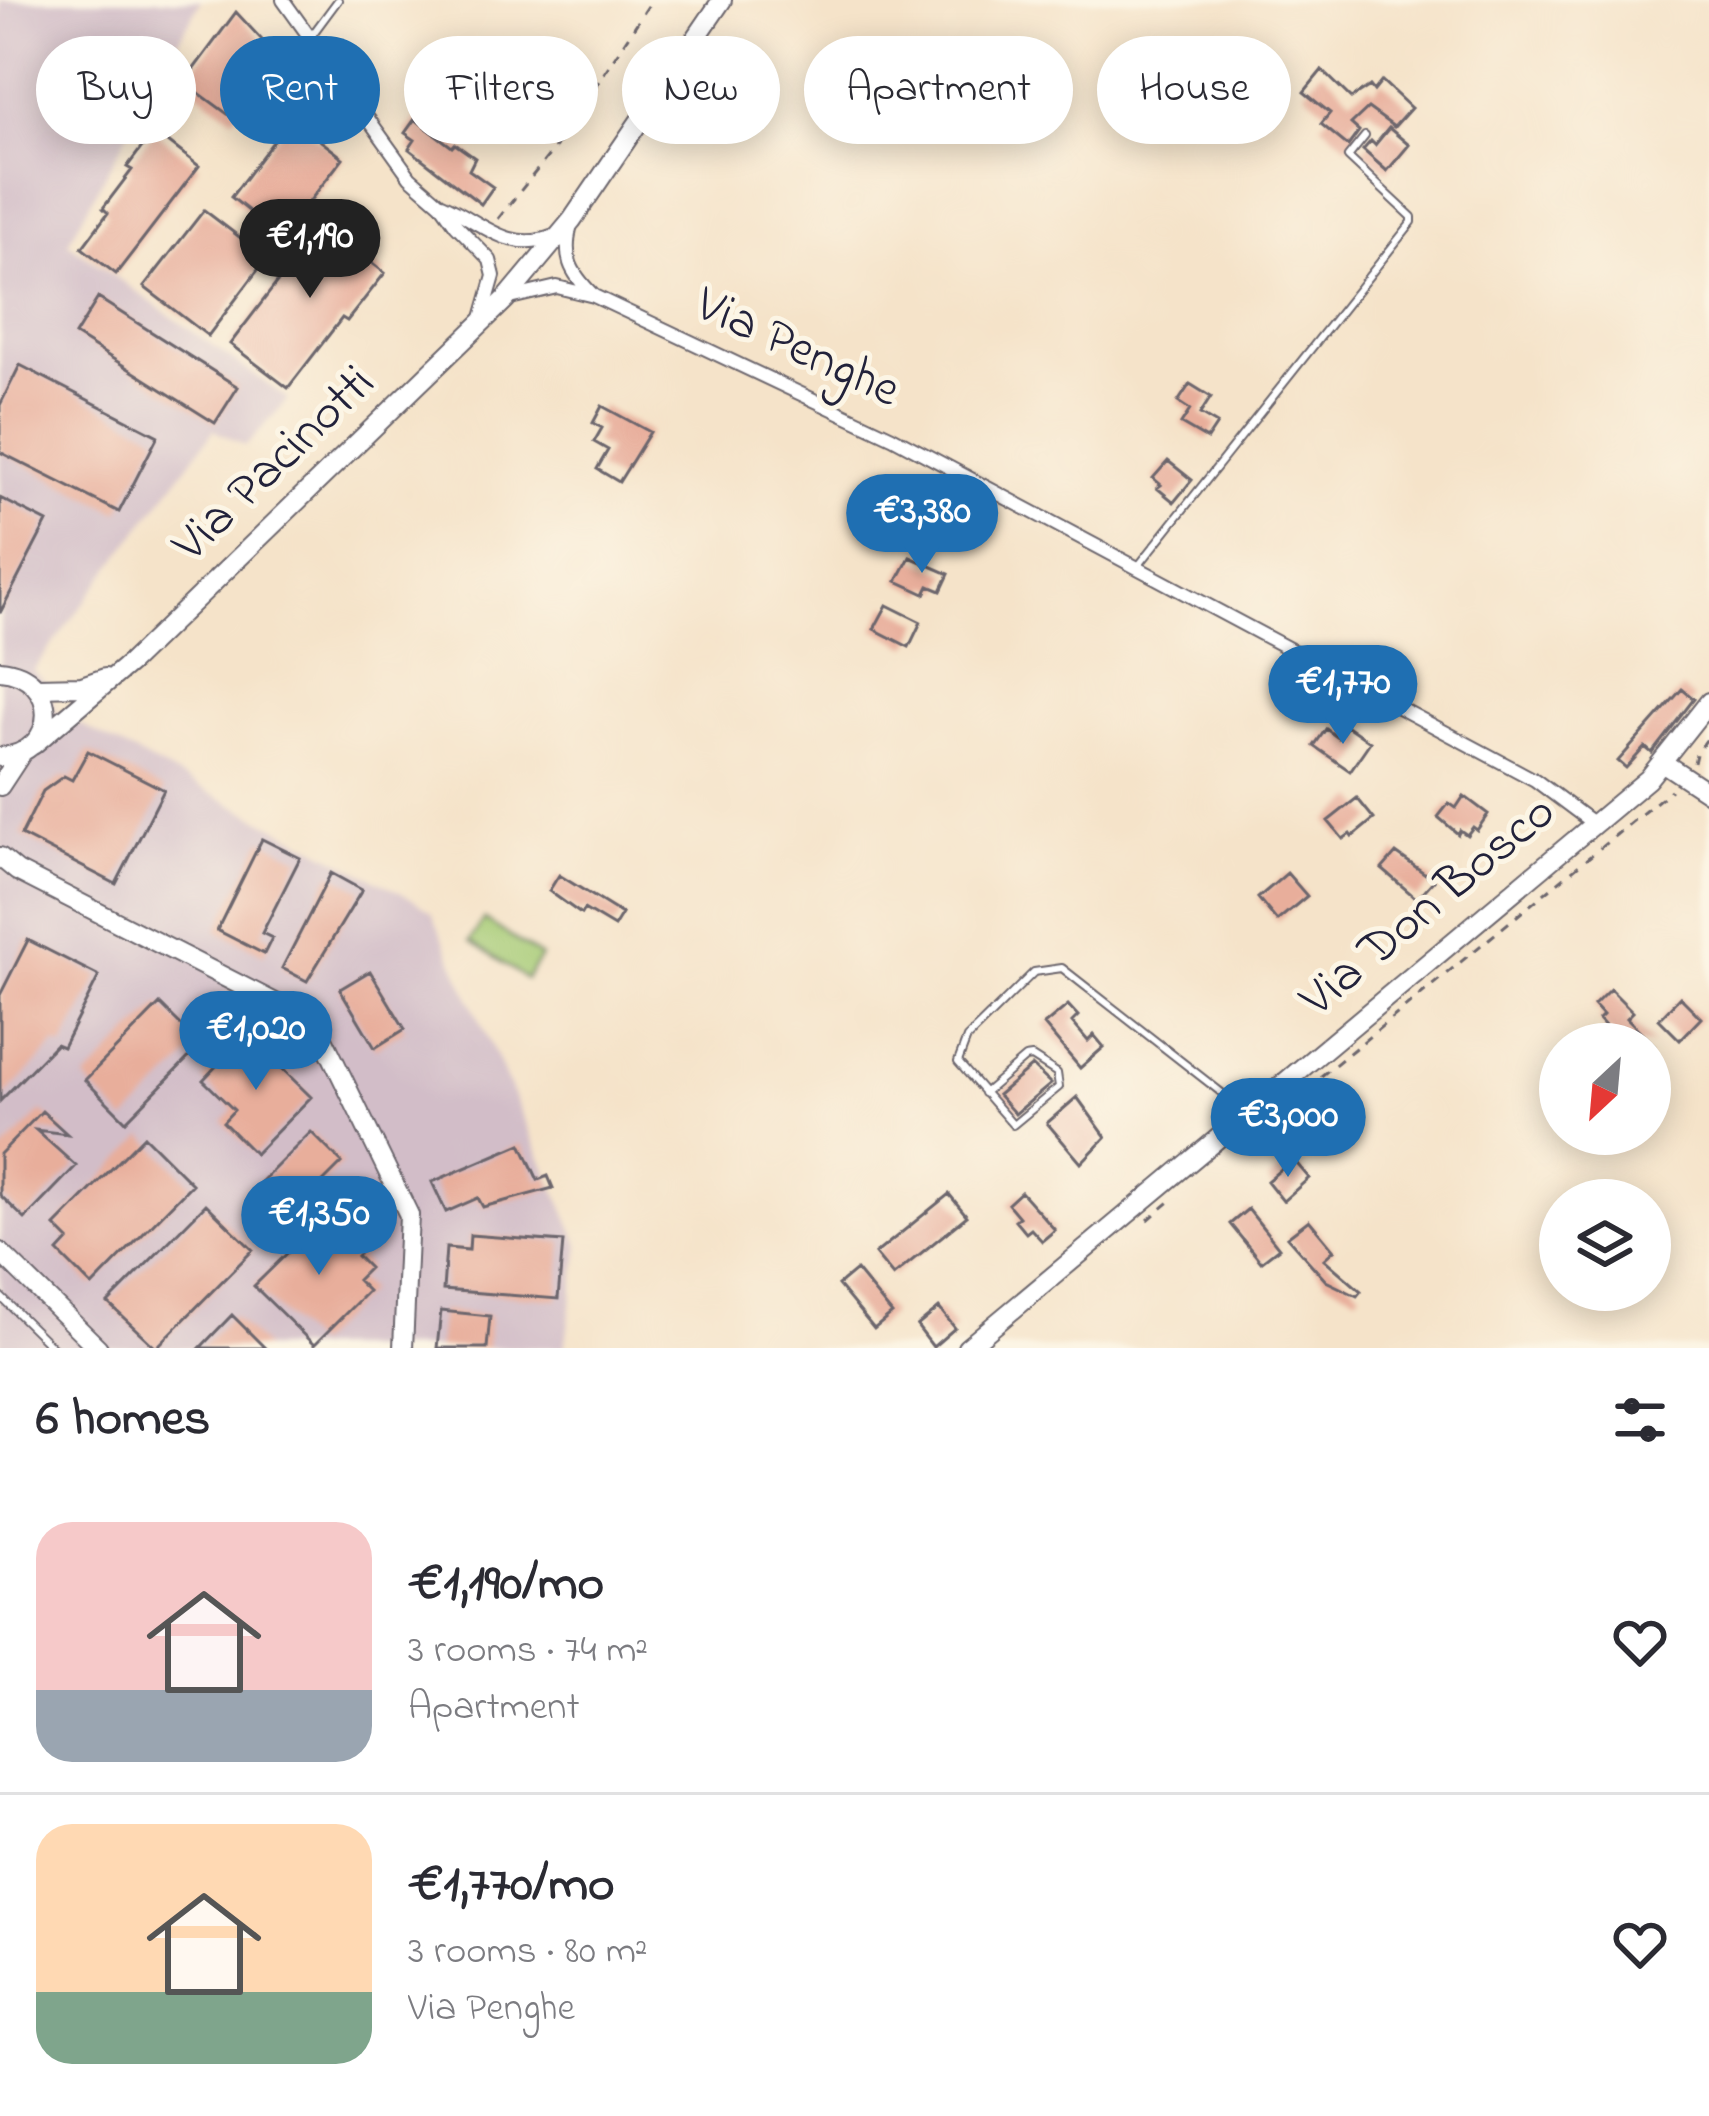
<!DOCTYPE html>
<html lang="en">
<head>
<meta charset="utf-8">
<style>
  body { margin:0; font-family:"Indie Flower",sans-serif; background:#f7f7f7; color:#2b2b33; height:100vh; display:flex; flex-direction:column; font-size:45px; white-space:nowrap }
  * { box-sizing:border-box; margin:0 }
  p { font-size:39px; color:#7c7c81 }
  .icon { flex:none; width:66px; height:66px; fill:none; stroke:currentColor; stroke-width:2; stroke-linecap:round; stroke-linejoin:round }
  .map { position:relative; height:1348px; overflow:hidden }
  .sheet { display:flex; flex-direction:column; background:#fff; flex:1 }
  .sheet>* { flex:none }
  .banner { position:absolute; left:36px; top:36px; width:1638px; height:108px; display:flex; gap:24px }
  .needle { width:78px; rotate:206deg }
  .tools { position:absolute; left:1539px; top:1023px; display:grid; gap:24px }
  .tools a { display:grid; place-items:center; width:132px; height:132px; border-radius:50%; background:#fff; box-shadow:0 6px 30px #0003; font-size:60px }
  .price { position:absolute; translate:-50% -102px; padding:0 27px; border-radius:42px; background:#1f6fb2; color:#fff; font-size:39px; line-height:78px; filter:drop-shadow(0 3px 6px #0008) }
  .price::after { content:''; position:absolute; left:50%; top:72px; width:36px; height:27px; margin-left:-18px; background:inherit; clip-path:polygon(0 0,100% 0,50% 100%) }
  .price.selected { background:#222; color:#fff }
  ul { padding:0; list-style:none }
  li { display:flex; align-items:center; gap:36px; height:300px; padding:0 36px }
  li+li { border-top:3px solid #e1e1e2 }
  li span { display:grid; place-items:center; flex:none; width:336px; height:240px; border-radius:36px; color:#555 }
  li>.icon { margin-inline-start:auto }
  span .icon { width:144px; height:144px; fill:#fffc; stroke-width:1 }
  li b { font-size:51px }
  h2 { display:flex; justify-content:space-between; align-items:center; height:144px; padding:0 36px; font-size:51px }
  .chip { padding:0 42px; border-radius:54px; background:#fff; box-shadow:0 6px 30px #0003; font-size:42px; line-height:108px }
  .chip.selected { background:#1f6fb2; color:#fff }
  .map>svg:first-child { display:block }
</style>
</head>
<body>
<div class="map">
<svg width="1709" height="1348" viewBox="0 0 1709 1348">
  <rect width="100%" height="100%" fill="#fcf5e5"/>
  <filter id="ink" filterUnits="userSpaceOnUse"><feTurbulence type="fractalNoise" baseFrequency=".00833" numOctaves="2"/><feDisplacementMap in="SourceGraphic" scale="24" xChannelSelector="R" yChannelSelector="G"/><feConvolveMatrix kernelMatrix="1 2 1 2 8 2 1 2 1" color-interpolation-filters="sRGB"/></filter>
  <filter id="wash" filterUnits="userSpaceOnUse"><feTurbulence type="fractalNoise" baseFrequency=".004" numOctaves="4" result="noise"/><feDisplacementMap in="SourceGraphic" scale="48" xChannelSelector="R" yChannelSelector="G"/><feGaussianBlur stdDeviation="2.7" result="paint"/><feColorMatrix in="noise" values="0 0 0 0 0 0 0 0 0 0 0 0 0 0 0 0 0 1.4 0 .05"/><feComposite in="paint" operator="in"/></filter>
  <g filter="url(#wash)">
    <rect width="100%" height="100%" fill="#f5e3c9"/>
    <!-- industrial -->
    <path fill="#d2bdc8" d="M0,0H201L68,243L288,399L246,446L214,430L33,671L48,685L56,712L413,899L432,913L580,1245L565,1348H0Z"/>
    <!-- green -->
    <path fill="#a5ca74" stroke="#647658" stroke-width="3" d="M484,919L541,957L526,979L470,941Z"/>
    <g id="blocks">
      <!-- building -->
      <path fill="#e8ae9b" d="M236,12L262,40L256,48L275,63L233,118L184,82Z
        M1322,70L1351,98L1370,86L1374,91L1382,81L1411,108L1394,127L1368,108L1351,124L1359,131L1348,146L1321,124L1330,113L1304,92Z
        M291,118L343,158L282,237L231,197Z
        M415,119L452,147L455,144L475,158L469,170L493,187L481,204L409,149L415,140L405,133Z
        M1389,128L1409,145L1387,171L1363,150L1371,141L1375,145Z
        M154,131L199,166L116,274L82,248L108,213L103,208L132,170L127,167Z
        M204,210L267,258L208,336L144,287Z
        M355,219L377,236L373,240L378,244L366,258L385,273L347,321L342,318L288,388L230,344L322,224L337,235L341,229L345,232Z
        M98,298L238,387L215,423L75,335Z
        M20,365L158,436L119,512L0,452V405Z
        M1190,384L1211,397L1200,414L1217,424L1207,439L1181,424L1190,410L1178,402Z
        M602,406L650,432L619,482L597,469L608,450L594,442L602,428L593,423Z
        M1168,461L1192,480L1174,502L1157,488L1161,485L1153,478Z
        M0,498L47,522L0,613Z
        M910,557L949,574L941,591L929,586L925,594L897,581Z
        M887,605L921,622L909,647L874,629Z
        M1682,689L1694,699L1652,753L1645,747L1626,768L1618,761Z
        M1347,726L1370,742L1350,771L1314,746L1326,729L1338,738Z
        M88,751L164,790L116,884L21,835L43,791L64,776L72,780Z
        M1464,796L1488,814L1477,830L1473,827L1467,835L1460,830L1458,834L1438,817L1449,803L1456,808Z
        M1357,798L1374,819L1352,837L1350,834L1343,839L1328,821Z
        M262,839L300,858L262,933L272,938L264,954L217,930Z
        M1396,853L1434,880L1417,899L1382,869Z
        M331,873L362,890L307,981L282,968Z
        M1287,873L1307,896L1277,921L1258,898Z
        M559,875L622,914L614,927L584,909L581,914L549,891Z
        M28,940L99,976L63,1047L56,1044L0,1101V995Z
        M370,971L405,1029L375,1048L340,989Z
        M1610,989L1633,1012L1627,1018L1653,1044H1621L1599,1019L1603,1015L1594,1005Z
        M1680,997L1701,1018L1680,1040L1659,1019Z
        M160,1004L201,1045L126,1121L85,1080Z
        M1068,1005L1078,1016L1072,1022L1088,1041L1094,1035L1104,1047L1080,1068L1044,1025Z
        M247,1034L311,1097L255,1154L223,1122L234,1110L203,1080Z
        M1032,1066L1051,1084L1015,1114L998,1095Z
        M1077,1097L1106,1137L1081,1163L1047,1123Z
        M42,1111L67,1134L36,1130L76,1166L25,1219L0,1195V1154Z
        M311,1132L342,1163L292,1213L261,1182Z
        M144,1136L192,1184L92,1286L58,1252L69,1240L55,1226Z
        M521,1144L538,1180L548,1176L553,1188L483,1207L478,1198L446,1212L432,1182Z
        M1293,1159L1309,1178L1283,1201L1267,1181Z
        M1021,1192L1055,1230L1042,1241L1031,1229L1026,1233L1015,1220L1019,1217L1008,1204Z
        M949,1194L967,1216L893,1276L875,1254Z
        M206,1204L253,1250L156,1348L108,1303Z
        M1248,1209L1279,1248L1261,1262L1230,1224Z
        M345,1215L371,1241L357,1256L369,1268L357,1280L368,1291L314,1345L254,1286L321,1220L330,1229Z
        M1309,1220L1334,1250L1324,1259L1361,1291L1357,1296L1326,1281L1287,1237Z
        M470,1235L563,1242L558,1299L443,1290L446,1248L469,1250Z
        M856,1270L892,1314L874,1329L838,1285Z
        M939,1308L955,1328L933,1347L917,1326Z
        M441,1311L490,1316L487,1348H437Z
        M232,1315L265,1348H200Z"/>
    </g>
  </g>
  <g filter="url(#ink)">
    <use href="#blocks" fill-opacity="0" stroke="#6c666d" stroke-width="3"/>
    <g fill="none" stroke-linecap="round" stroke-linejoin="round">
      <defs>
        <path id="lane" d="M312,35L338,0
          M1139,565L1412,222V217L1348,157L1365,136
          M984,1093L1025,1058L1032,1057L1057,1073L1059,1087L1013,1125L958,1062L967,1038L1034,972L1062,968L1245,1111
          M0,1296L53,1348"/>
        <path id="street" d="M283,0L410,177L441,204L456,225L490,260L494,276L482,318
          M442,204C482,222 508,254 554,236
          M571,224C563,257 569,271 593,295
          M506,299L557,287L594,296L892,437L1535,780L1594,824"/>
        <path id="secondary" d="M0,670C61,675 61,754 0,757
          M37,687L82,686L105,678
          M33,745L130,663L506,299L572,220L722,0
          M1662,762L1709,793
          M0,786L21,754
          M0,857L17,871L293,1012L319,1030L409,1215L403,1348
          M0,1252L98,1348
          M967,1348L1648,779L1709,702"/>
      </defs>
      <!-- lane casing -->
      <use href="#lane" stroke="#6c666d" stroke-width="10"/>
      <!-- street casing -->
      <use href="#street" stroke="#6c666d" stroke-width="16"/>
      <!-- secondary casing -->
      <use href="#secondary" stroke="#6c666d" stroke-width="22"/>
      <!-- path -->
      <path stroke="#6c666d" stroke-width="3" stroke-dasharray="9 9" stroke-linecap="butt" d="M498,219L557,145L652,0
        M1694,763L1696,754L1709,736
        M1293,1099L1671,790
        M1148,1220L1173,1199"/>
      <!-- lane -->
      <use href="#lane" stroke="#fff" stroke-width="6"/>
      <!-- street -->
      <use href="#street" stroke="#fff" stroke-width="12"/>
      <!-- secondary -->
      <use href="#secondary" stroke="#fff" stroke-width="18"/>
    </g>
  </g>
  <g text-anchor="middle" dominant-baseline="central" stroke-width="10" stroke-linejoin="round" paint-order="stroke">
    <!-- street labels -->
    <g font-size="51" fill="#22223b" stroke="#fcf5e5">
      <text transform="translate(797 349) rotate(25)">Via Penghe</text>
      <text transform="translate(275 465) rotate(-44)">Via Pacinotti</text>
      <text transform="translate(1429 907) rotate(-40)">Via Don Bosco</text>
    </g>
  </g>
</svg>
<div class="tools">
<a><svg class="needle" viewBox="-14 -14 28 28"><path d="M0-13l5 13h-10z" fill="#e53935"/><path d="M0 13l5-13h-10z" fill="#7c7c81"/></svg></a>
<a><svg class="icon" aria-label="layers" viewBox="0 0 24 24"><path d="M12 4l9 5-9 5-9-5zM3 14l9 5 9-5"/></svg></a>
</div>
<b class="price selected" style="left:310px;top:301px">€1,190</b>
<b class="price" style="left:922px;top:576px">€3,380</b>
<b class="price" style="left:1343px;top:747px">€1,770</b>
<b class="price" style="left:256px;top:1093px">€1,020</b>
<b class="price" style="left:1288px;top:1180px">€3,000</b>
<b class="price" style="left:319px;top:1278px">€1,350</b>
<div class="banner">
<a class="chip">Buy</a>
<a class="chip selected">Rent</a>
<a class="chip">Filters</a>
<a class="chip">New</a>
<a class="chip">Apartment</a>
<a class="chip">House</a>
</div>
</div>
<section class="sheet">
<h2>6 homes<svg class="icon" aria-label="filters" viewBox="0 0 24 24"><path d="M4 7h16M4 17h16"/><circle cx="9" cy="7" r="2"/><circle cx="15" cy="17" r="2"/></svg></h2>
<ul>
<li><span style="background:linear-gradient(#f6c9c9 70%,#9aa5b1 0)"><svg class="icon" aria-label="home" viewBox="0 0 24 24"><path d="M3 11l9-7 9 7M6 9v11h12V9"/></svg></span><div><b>€1,190/mo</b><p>3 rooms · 74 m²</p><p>Apartment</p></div><svg class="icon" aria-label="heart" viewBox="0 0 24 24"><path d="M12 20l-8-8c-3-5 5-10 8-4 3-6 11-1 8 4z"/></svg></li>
<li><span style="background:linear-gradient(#ffd9b3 70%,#7fa58c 0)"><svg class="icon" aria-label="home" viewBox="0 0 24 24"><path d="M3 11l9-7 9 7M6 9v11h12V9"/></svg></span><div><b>€1,770/mo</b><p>3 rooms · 80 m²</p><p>Via Penghe</p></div><svg class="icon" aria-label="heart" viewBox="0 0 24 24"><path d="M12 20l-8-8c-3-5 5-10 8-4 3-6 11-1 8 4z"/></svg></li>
</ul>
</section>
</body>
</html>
